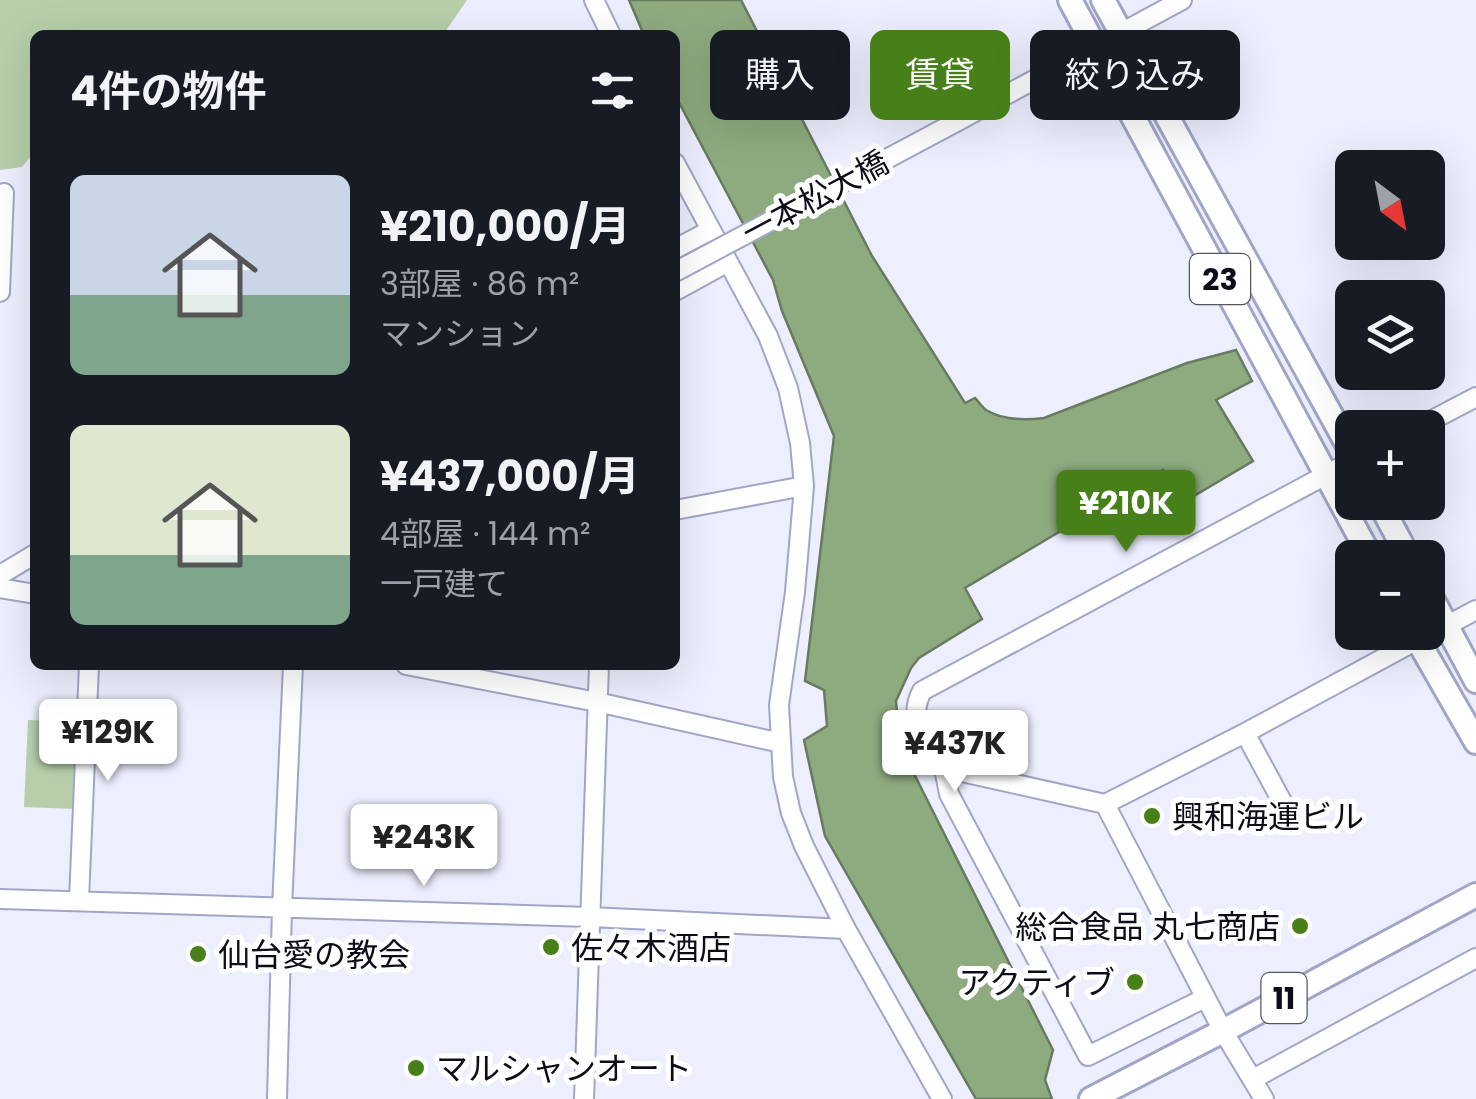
<!DOCTYPE html>
<html lang="ja">
<head>
<meta charset="utf-8">
<style>
  body { margin:0; font-family:Poppins,"Noto Sans JP",sans-serif; background:#20242c; color:#f1f3f6; height:100vh; display:flex; flex-direction:column; font-size:38px; white-space:nowrap }
  * { box-sizing:border-box; margin:0 }
  p { font-size:32px; color:#9ea1a6 }
  .icon { flex:none; width:55px; height:55px; fill:none; stroke:currentColor; stroke-width:2; stroke-linecap:round; stroke-linejoin:round }
  .map { position:relative; flex:1; overflow:hidden }
  .side { position:absolute; left:30px; top:30px; width:650px; height:640px; display:flex; flex-direction:column; background:#171b24; border-radius:15px; box-shadow:0 10px 40px #0002 }
  .side>* { flex:none }
  .hud { position:absolute; left:710px; top:30px; width:615px; height:90px; display:flex; gap:20px }
  .needle { width:65px; rotate:148deg }
  .tools { position:absolute; left:1335px; top:150px; display:grid; gap:20px }
  .tools a { display:grid; place-items:center; width:110px; height:110px; border-radius:15px; background:#171b24; box-shadow:0 10px 40px #0002; font-size:50px }
  .price { position:absolute; translate:-50% -85px; padding:0 22px; border-radius:10px; background:#fff; color:#222; font-size:32px; line-height:65px; filter:drop-shadow(0 2px 5px #0008) }
  .price::after { content:''; position:absolute; left:50%; top:60px; width:30px; height:22px; margin-left:-15px; background:inherit; clip-path:polygon(0 0,100% 0,50% 100%) }
  .price.current { background:#478019; color:#fff }
  ul { padding:0; list-style:none }
  li { display:flex; align-items:center; gap:30px; height:250px; padding:0 40px }
  li span { display:grid; place-items:center; flex:none; width:280px; height:200px; border-radius:15px; color:#555 }
  li>.icon { margin-inline-start:auto }
  span .icon { width:120px; height:120px; fill:#fffc; stroke-width:1 }
  li b { font-size:42px }
  h2 { display:flex; justify-content:space-between; align-items:center; height:120px; padding:0 40px; font-size:42px }
  .chip { padding:0 35px; border-radius:15px; background:#171b24; box-shadow:0 10px 40px #0002; font-size:35px; line-height:90px }
  .chip.current { background:#478019; color:#fff }
  .map>svg:first-child { display:block }
</style>
</head>
<body>
<div class="map">
<svg width="1476" height="1099" viewBox="0 0 1476 1099">
  <rect width="100%" height="100%" fill="#edeffe"/>
  <!-- green -->
  <path fill="#b6ceaa" d="M0,0H467L443,35H35V151L22,167L0,170Z
    M28,720L80,722L76,809L24,807Z"/>
  <!-- water -->
  <path fill="#8eaa7f" stroke="#677b60" stroke-width="2.5" d="M629,0H741L872,256L965,403L975,398C979,402 982,407 986,410C1002,420 1027,420 1044,418L1187,363L1236,350L1252,381L1216,400L1253,461L1182,503L1163,470L965,588L982,619L919,658L911,668L896,701L900,746L1053,1050L1045,1080L1052,1099H976L825,836L804,740L827,726L824,690L805,681L834,436L782,311L773,280L675,95V35H644Z"/>
  <g fill="none" stroke-linecap="round" stroke-linejoin="round">
    <defs>
      <path id="minor" d="M594,0L611,35
        M956,122L1182,0
        M675,163L768,336L788,388L800,443L804,486L795,592L779,705L783,777L791,813L804,846L846,929L942,1099
        M675,249L711,230
        M675,291L728,262
        M0,292L4,193
        M1417,428L1476,397
        M1352,461L922,691C907,719 925,737 938,763L944,768L1105,804L1245,733L1417,640
        M675,510L804,486
        M0,575L35,554
        M0,588L35,594
        M1446,626L1476,610
        M406,665L597,702L781,743
        M1245,733L1285,807
        M944,768L949,794L1088,1056L1205,998
        M1105,804L1223,1031L1264,1099
        M0,899L590,917L846,929
        M79,900L89,665
        M1253,1079L1476,958
        M277,1099L282,908L293,665
        M584,1099L599,665"/>
      <path id="major" d="M1070,0L1371,558
        M1103,0L1352,453
        M1379,502L1409,558
        M1428,591L1476,681
        M1413,632L1476,742
        M1091,1099L1223,1031L1476,895"/>
    </defs>
    <!-- minor casing -->
    <use href="#minor" stroke="#a1a6c8" stroke-width="22"/>
    <!-- major casing -->
    <use href="#major" stroke="#a1a6c8" stroke-width="28"/>
    <!-- minor -->
    <use href="#minor" stroke="#fff" stroke-width="18"/>
    <!-- major -->
    <use href="#major" stroke="#fff" stroke-width="22"/>
    <defs>
      <path id="minor-bridge" d="M675,272L956,122"/>
    </defs>
    <!-- minor-bridge casing -->
    <use href="#minor-bridge" stroke="#a1a6c8" stroke-width="22" stroke-linecap="butt"/>
    <!-- minor-bridge -->
    <use href="#minor-bridge" stroke="#fff" stroke-width="18"/>
  </g>
  <!-- markers -->
  <g fill="#478019" stroke="#fff" stroke-width="4">
    <circle cx="1152" cy="816" r="10"/>
    <circle cx="1300" cy="926" r="10"/>
    <circle cx="551" cy="947" r="10"/>
    <circle cx="198" cy="954" r="10"/>
    <circle cx="1135" cy="982" r="10"/>
    <circle cx="416" cy="1068" r="10"/>
  </g>
  <g text-anchor="middle" dominant-baseline="central" stroke-width="10" stroke-linejoin="round" paint-order="stroke">
    <!-- shield labels -->
    <g fill="#fff" stroke="#55565e" stroke-width="2.5">
      <rect x="1190" y="254" width="60" height="50" rx="8"/>
      <rect x="1261.5" y="973" width="45" height="50" rx="8"/>
    </g>
    <g font-size="30" font-weight="bold" fill="#0c0d19">
      <text x="1220" y="279">23</text>
      <text x="1284" y="998">11</text>
    </g>
    <!-- street labels -->
    <g font-size="32" fill="#0c0d19" stroke="#fff">
      <text transform="translate(815 197) rotate(-28)">一本松大橋</text>
    </g>
    <!-- poi labels -->
    <g font-size="32" fill="#0c0d19" stroke="#fff" text-anchor="start">
      <text x="1172" y="816">興和海運ビル</text>
      <text x="1280" y="926" text-anchor="end">総合食品 丸七商店</text>
      <text x="571" y="947">佐々木酒店</text>
      <text x="218" y="954">仙台愛の教会</text>
      <text x="1115" y="982" text-anchor="end">アクティブ</text>
      <text x="436" y="1068">マルシャンオート</text>
    </g>
  </g>
</svg>
<div class="tools">
<a><svg class="needle" viewBox="-14 -14 28 28"><path d="M0-13l5 13h-10z" fill="#e53935"/><path d="M0 13l5-13h-10z" fill="#9ea1a6"/></svg></a>
<a><svg class="icon" aria-label="layers" viewBox="0 0 24 24"><path d="M12 4l9 5-9 5-9-5zM3 14l9 5 9-5"/></svg></a>
<a>+</a>
<a>−</a>
</div>
<b class="price current" style="left:1126px;top:555px">¥210K</b>
<b class="price" style="left:108px;top:784px">¥129K</b>
<b class="price" style="left:955px;top:795px">¥437K</b>
<b class="price" style="left:424px;top:889px">¥243K</b>
<div class="hud">
<a class="chip">購入</a>
<a class="chip current">賃貸</a>
<a class="chip">絞り込み</a>
</div>
<section class="side">
<h2>4件の物件<svg class="icon" aria-label="filters" viewBox="0 0 24 24"><path d="M4 7h16M4 17h16"/><circle cx="9" cy="7" r="2"/><circle cx="15" cy="17" r="2"/></svg></h2>
<ul>
<li><span style="background:linear-gradient(#c9d6e8 60%,#7fa58c 0)"><svg class="icon" aria-label="home" viewBox="0 0 24 24"><path d="M3 11l9-7 9 7M6 9v11h12V9"/></svg></span><div><b>¥210,000/月</b><p>3部屋 · 86 m²</p><p>マンション</p></div></li>
<li><span style="background:linear-gradient(#dfe7d0 65%,#7fa58c 0)"><svg class="icon" aria-label="home" viewBox="0 0 24 24"><path d="M3 11l9-7 9 7M6 9v11h12V9"/></svg></span><div><b>¥437,000/月</b><p>4部屋 · 144 m²</p><p>一戸建て</p></div></li>
</ul>
</section>
</div>
</body>
</html>
